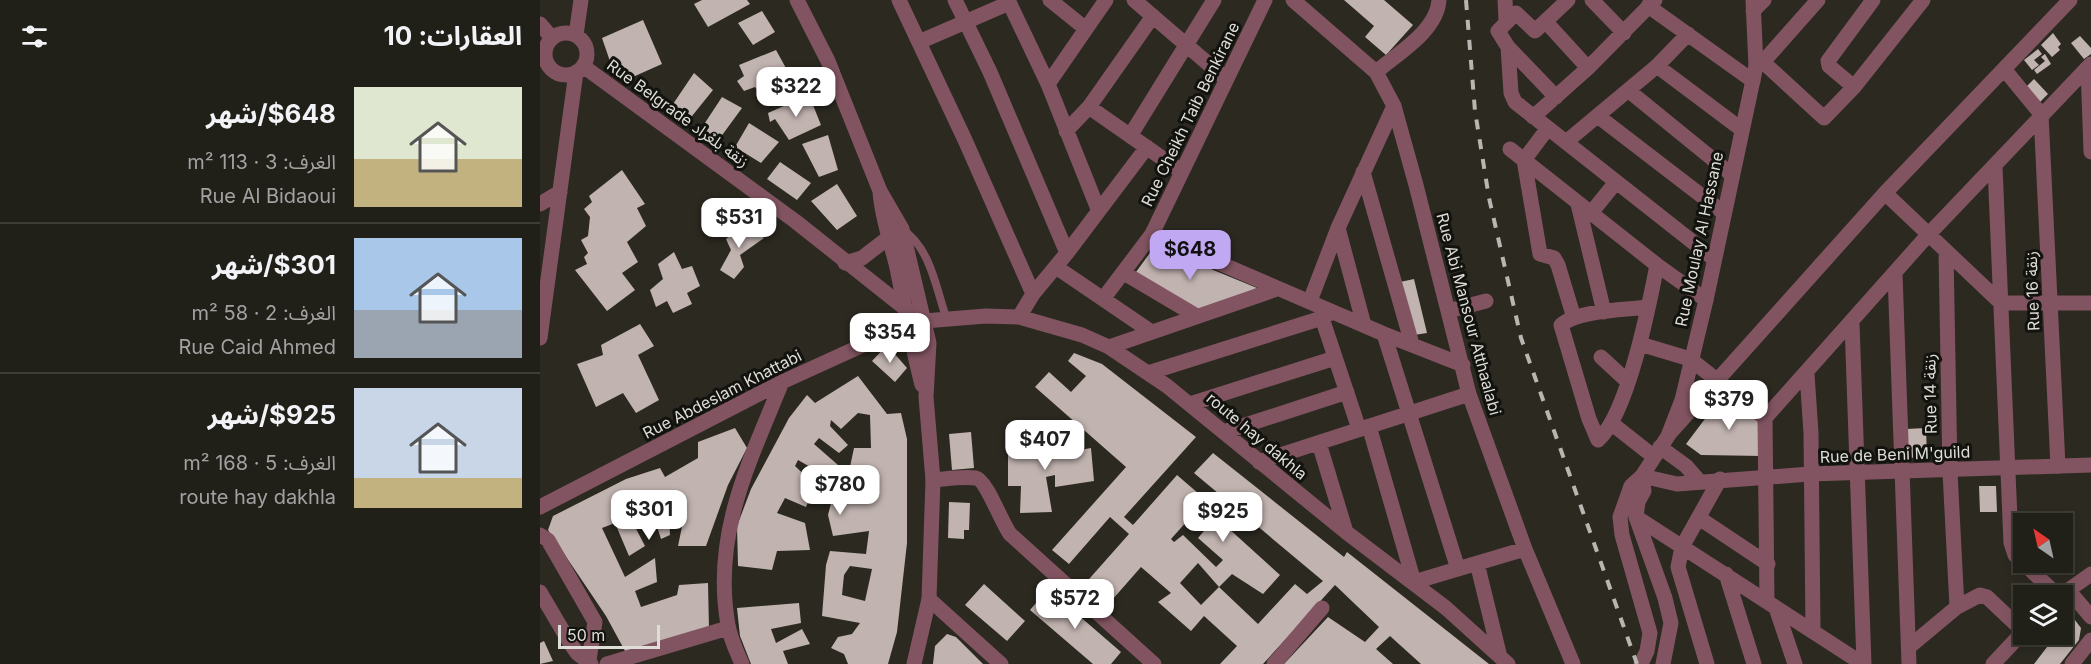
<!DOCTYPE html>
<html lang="ar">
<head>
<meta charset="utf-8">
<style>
  body { margin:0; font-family:Inter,"Noto Sans Arabic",sans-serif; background:#2d2c25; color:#f1f3f6; direction:rtl; height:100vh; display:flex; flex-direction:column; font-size:22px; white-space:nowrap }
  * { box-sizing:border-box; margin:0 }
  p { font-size:20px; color:#a2a2a2 }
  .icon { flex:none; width:33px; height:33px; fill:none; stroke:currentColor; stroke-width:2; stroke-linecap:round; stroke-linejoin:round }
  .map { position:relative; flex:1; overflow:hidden; direction:ltr }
  .side { display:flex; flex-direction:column; background:#201f18; width:540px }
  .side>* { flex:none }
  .needle { width:39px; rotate:326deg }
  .buttons { position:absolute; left:1473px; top:513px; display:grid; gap:12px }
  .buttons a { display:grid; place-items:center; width:60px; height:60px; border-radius:0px; background:#201f18; box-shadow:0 3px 9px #0003,0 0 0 2px #3d3d37; font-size:30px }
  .scale { position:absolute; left:18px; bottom:15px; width:102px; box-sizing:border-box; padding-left:6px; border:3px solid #deddd7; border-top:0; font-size:16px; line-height:21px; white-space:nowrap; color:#deddd7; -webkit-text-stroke:4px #12120e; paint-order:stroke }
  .price { position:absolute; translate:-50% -51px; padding:0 14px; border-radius:12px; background:#fff; color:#222; font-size:20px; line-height:39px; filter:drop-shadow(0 2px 3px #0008) }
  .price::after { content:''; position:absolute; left:50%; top:36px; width:18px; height:14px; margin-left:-9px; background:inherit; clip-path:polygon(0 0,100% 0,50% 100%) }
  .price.selected { background:#c1a8f3; color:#111 }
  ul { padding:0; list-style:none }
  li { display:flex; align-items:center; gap:18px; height:150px; padding:0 18px }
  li+li { border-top:2px solid #3d3d37 }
  li span { display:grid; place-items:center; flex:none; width:168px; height:120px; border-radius:0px; color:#555 }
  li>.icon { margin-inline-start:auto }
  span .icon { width:72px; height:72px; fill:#fffc; stroke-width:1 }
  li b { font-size:26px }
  h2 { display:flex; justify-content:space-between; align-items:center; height:72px; padding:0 18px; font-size:26px }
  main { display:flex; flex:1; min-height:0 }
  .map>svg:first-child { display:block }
</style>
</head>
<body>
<main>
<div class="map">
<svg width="1551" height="664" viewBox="0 0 1551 664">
  <rect width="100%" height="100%" fill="#2b2920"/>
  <!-- building -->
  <path fill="#c1b3b0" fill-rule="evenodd" d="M162,0H207L210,4L168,27L154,4Z
    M804,0H844L873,25L846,55L825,37L834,26Z
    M222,11L235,32L213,45L198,23Z
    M103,20L122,64L86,80L78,66L73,70L62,38Z
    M1513,33L1521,44L1518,47L1520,50L1512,57L1501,45Z
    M1540,36L1551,48V54L1544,59L1531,43Z
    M1498,49L1502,54L1494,60L1499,65L1492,70L1484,60Z
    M236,50L258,90L228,103L215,87L204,91L197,81L204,76L199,65Z
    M1505,54L1511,64L1497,74L1494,70L1505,61L1501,57Z
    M154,73L173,90L148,121L131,107Z
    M1494,79L1508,94L1500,102L1486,87Z
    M269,95L281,125L249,140L235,119L230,122L228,113Z
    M182,97L202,108L180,138L159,132Z
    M209,123L239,142L221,163L195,147Z
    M288,135L298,170L279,177L262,144Z
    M240,162L271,183L257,200L227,179Z
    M82,170L105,204L97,208L106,226L87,242L98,262L82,273L95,290L67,311L35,270L47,264L44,257L48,253L41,240L48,236L50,217L44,209L52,202L49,196Z
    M297,184L317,216L297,230L271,201Z
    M204,224L224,238L200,255L204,267L194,279L180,270L191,250L186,239Z
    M615,246L717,288L655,315L596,272Z
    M134,252L142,269L152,266L160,286L147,293L152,304L133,313L127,301L116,307L110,290L123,279L118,264Z
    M874,279L887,333L874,335L860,282Z
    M100,324L114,346L98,355L119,400L96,413L83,393L56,407L37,364L63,355L61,345Z
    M347,345L367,368L355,382L332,361Z
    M534,353L562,364L656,437L584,517L593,525L637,475L666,500L631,539L634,542L643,535L676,567L683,560L658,538L676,517L740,575L723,594L692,574L679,587L718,624L755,584L767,594L783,581L654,473L673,453L804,557L807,552L949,664H881L850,636L836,649L853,664H744L788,617L825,642L839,627L795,585L723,664H680L697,646L664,616L651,631L618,602L631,593L601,567L565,608L542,587L589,534L570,517L529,564L512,550L586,467L495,387L509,372L531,392L546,376L528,361ZM658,563L679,587L661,605L640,583Z
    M318,376L347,414L361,413L367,439V543L357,632L348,664H308L304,654L291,648L298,637L312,634L320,623L282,616L286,565L290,551L326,554L329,531L293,536L288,515L298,476H308L301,500H331L328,471L308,476L314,448H331L330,415L318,413L301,429L291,420L290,426L308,445L299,453L279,438L274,444L298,465L286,476L258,460L255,466L275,485L266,507L245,498L237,513L265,523L270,550L237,551L232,570L198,566L197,526L211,489L249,418L267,395L275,403ZM310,566L332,569L325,601L302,595L304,575Z
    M1186,391L1222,418V456L1161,455L1146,444Z
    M195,428L207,448L188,485L166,546H138L145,512L138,505L129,515L130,535L121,539L113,514L92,521L105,546L89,556L75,523L62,528L85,577L115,558L117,582L95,591L101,607L137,595L139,585L168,583L169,629L85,651L66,616L8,530L13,516L86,479L120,468L125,477L158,458V442Z
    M1386,428L1387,457L1367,458L1366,429Z
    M431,432L434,468L412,470L409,434Z
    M507,434L506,456L551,448L554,481L515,487V475L506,477L512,512L480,513L481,486H468V451H476L479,435Z
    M1439,486H1456L1457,512H1440Z
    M409,502L430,503L429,530H424V539L408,538Z
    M444,584L485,621L467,641L425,605Z
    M508,589L581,652L571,664H553L490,610Z
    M259,603L261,623L231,629L236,643L262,629L270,644L243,651L248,664H211L200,636L197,608Z
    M1532,616L1541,628L1539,640L1520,664H1494L1517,634H1522V628Z
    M407,634L416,637L443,664H393L395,646Z
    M4,641L13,661L0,664V643Z"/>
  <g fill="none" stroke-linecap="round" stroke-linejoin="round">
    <!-- service -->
    <path stroke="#825461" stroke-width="8" d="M362,229C391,248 396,289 407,320"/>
    <!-- minor -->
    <path stroke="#825461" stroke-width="15" d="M359,0L425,140L493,294
      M415,0L450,72L527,253
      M468,0L508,84L558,209
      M510,0L546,29
      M594,0L686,79
      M753,0L836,72L854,106L876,185L929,394L985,549L1033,664
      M965,0L966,20
      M1052,0L1084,33
      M1108,6L1213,81
      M1213,11L1224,0
      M1006,22L1048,68
      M0,24L12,38
      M5 54a21 21 0 1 1 42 0a21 21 0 1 1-42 0Z
      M36,35L41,0
      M379,42L469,3
      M968,47L971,93L975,102L1173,258
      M1223,62L1284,118L1314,87L1383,0
      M43,66L255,221L371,313
      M1117,66L1201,129
      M1216,66L1223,62L1278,0
      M1548,67L1551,152
      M1464,69L1501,114
      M836,72C858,53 897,31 899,0
      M508,84L566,0
      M1314,87L1289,66L1288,61L1333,0
      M1089,91L1191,174
      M1016,97L968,47L958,31L976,13L995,31L1028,0
      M549,107L642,172
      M1501,114L1518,466
      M993,117L1048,68L1115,0
      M1059,117L1184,213
      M1008,128L984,160L1000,254L1014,258L1018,265L1034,318
      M526,131L549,107L613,16
      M590,136L674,0
      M1026,142L1117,66L1148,34
      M970,149L1117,265L1166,300
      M1455,167L1471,543L1475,555L1518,596
      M823,172L872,344
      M1345,193L1461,303H1551
      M0,204L20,192
      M1038,204L1064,312
      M1051,213L1076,182
      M798,228L824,325
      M612,234L844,334L923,365
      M1406,251L1410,472L1417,607
      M516,267L610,331
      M584,273L655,315
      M1355,274L1369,664
      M563,299L612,234L725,0
      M770,301L798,228L854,106
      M1108,307C1086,310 1038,310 1021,325L1049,419L1058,440C1088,414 1109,306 1117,265
      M908,311L946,301
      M479,317L493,294L527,253L607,147
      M782,318L819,429
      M1312,323L1324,664
      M844,334L918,569
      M0,338L36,72
      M1100,344L1150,359L1225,418
      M569,347L737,289
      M1061,357L1087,381
      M608,373L782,318L792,312
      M1267,374L1271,433L1273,630
      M650,404L795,358
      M1225,418L1388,235L1551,64
      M1225,418L1227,602
      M1071,423L1113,456
      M829,426L874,582
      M684,432L807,392
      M1130,433L1345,193L1530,0
      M779,443L806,532
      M719,462L929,394
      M393,480C406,479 423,476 436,478C446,480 462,523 470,534L614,664
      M0,507L242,382L367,325L384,321L446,316L479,317L542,335L569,347L627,386L806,532L906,608L968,664
      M1096,517L1323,664
      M1159,518L1228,564
      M0,535L8,540L55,622L49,660
      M937,563L960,657
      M1186,574L1214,664
      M874,582L985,549
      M0,592L30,643L37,653L51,664
      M1520,596L1551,574
      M1522,596L1535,598L1551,617
      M389,599L461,664
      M1236,608L1255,664
      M1369,647L1417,607L1440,595L1447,597L1483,631
      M67,664L188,628
      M202,664C197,652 190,638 188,625C172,535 209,463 242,382
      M734,664L782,608
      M1167,664L1138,567L1142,547L1180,479
      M1453,664L1484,631
      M1532,664L1551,640"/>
    <!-- tertiary -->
    <path stroke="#825461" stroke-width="15" d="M257,0L288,61L340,191L362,229L389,343L386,397L393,480L389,599L374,664
      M340,192C342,219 351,242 357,268C365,308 372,346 382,385
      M305,263L322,258L348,238
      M1120,447L1146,466L1160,482
      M1102,476L1137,484L1270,474L1551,465
      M1102,476L1104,491L1098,502L1096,517L1125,598L1131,623L1123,664
      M1101,664L1107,651L1110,633L1082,535L1080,517L1091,486L1102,476L1128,436L1142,400L1166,300L1216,66L1213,0"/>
    <!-- rail -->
    <path stroke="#b8b6b0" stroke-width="4" stroke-dasharray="10 10" stroke-linecap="butt" d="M926,0L935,111L949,198L981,338L1097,664"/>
  </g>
  <g text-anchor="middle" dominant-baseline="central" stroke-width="6" stroke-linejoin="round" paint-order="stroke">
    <!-- street labels -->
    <g font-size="16" fill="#deddd7" stroke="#12120e">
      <text transform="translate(138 113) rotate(36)">Rue Belgrade زنقة بلغراد</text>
      <text transform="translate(650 114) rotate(-64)">Rue Cheikh Taib Benkirane</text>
      <text transform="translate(1159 239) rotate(-78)">Rue Moulay Al Hassane</text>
      <text transform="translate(1492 291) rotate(-92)">Rue 16 زنقة</text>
      <text transform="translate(929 314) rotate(75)">Rue Abi Mansour Atthaalabi</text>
      <text transform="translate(182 394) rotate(-27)">Rue Abdeslam Khattabi</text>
      <text transform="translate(1390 394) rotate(-91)">Rue 14 زنقة</text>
      <text transform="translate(717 436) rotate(40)">route hay dakhla</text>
      <text transform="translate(1355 454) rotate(-2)">Rue de Beni M'guild</text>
    </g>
  </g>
</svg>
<div class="buttons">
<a><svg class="needle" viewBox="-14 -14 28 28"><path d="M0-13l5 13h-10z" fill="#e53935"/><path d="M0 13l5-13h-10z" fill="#a2a2a2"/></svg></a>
<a><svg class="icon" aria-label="layers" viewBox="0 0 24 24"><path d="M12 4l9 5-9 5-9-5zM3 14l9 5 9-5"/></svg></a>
</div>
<div class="scale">50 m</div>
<b class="price" style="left:256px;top:118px">$322</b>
<b class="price" style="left:199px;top:249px">$531</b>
<b class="price selected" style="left:650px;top:281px">$648</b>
<b class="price" style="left:350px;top:364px">$354</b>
<b class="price" style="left:1189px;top:431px">$379</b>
<b class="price" style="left:505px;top:471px">$407</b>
<b class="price" style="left:300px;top:516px">$780</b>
<b class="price" style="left:109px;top:541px">$301</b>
<b class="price" style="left:683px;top:543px">$925</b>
<b class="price" style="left:535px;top:630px">$572</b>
</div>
<section class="side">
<h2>العقارات: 10<svg class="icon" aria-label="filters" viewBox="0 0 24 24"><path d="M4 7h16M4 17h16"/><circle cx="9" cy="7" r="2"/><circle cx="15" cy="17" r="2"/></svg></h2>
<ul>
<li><span style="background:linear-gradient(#dfe7d0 60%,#c2b280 0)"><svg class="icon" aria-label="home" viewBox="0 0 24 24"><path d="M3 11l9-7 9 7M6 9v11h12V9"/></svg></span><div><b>$648/شهر</b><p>الغرف: 3 · 113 m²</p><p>Rue Al Bidaoui</p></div></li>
<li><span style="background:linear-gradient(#a9c7e8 60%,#9aa5b1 0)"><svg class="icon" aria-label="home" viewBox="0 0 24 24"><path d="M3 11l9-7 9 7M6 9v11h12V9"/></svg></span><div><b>$301/شهر</b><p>الغرف: 2 · 58 m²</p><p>Rue Caid Ahmed</p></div></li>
<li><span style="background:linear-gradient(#c9d6e8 75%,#c2b280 0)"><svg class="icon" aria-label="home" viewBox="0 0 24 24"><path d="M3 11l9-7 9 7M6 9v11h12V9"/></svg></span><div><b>$925/شهر</b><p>الغرف: 5 · 168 m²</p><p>route hay dakhla</p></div></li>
</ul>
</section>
</main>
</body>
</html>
